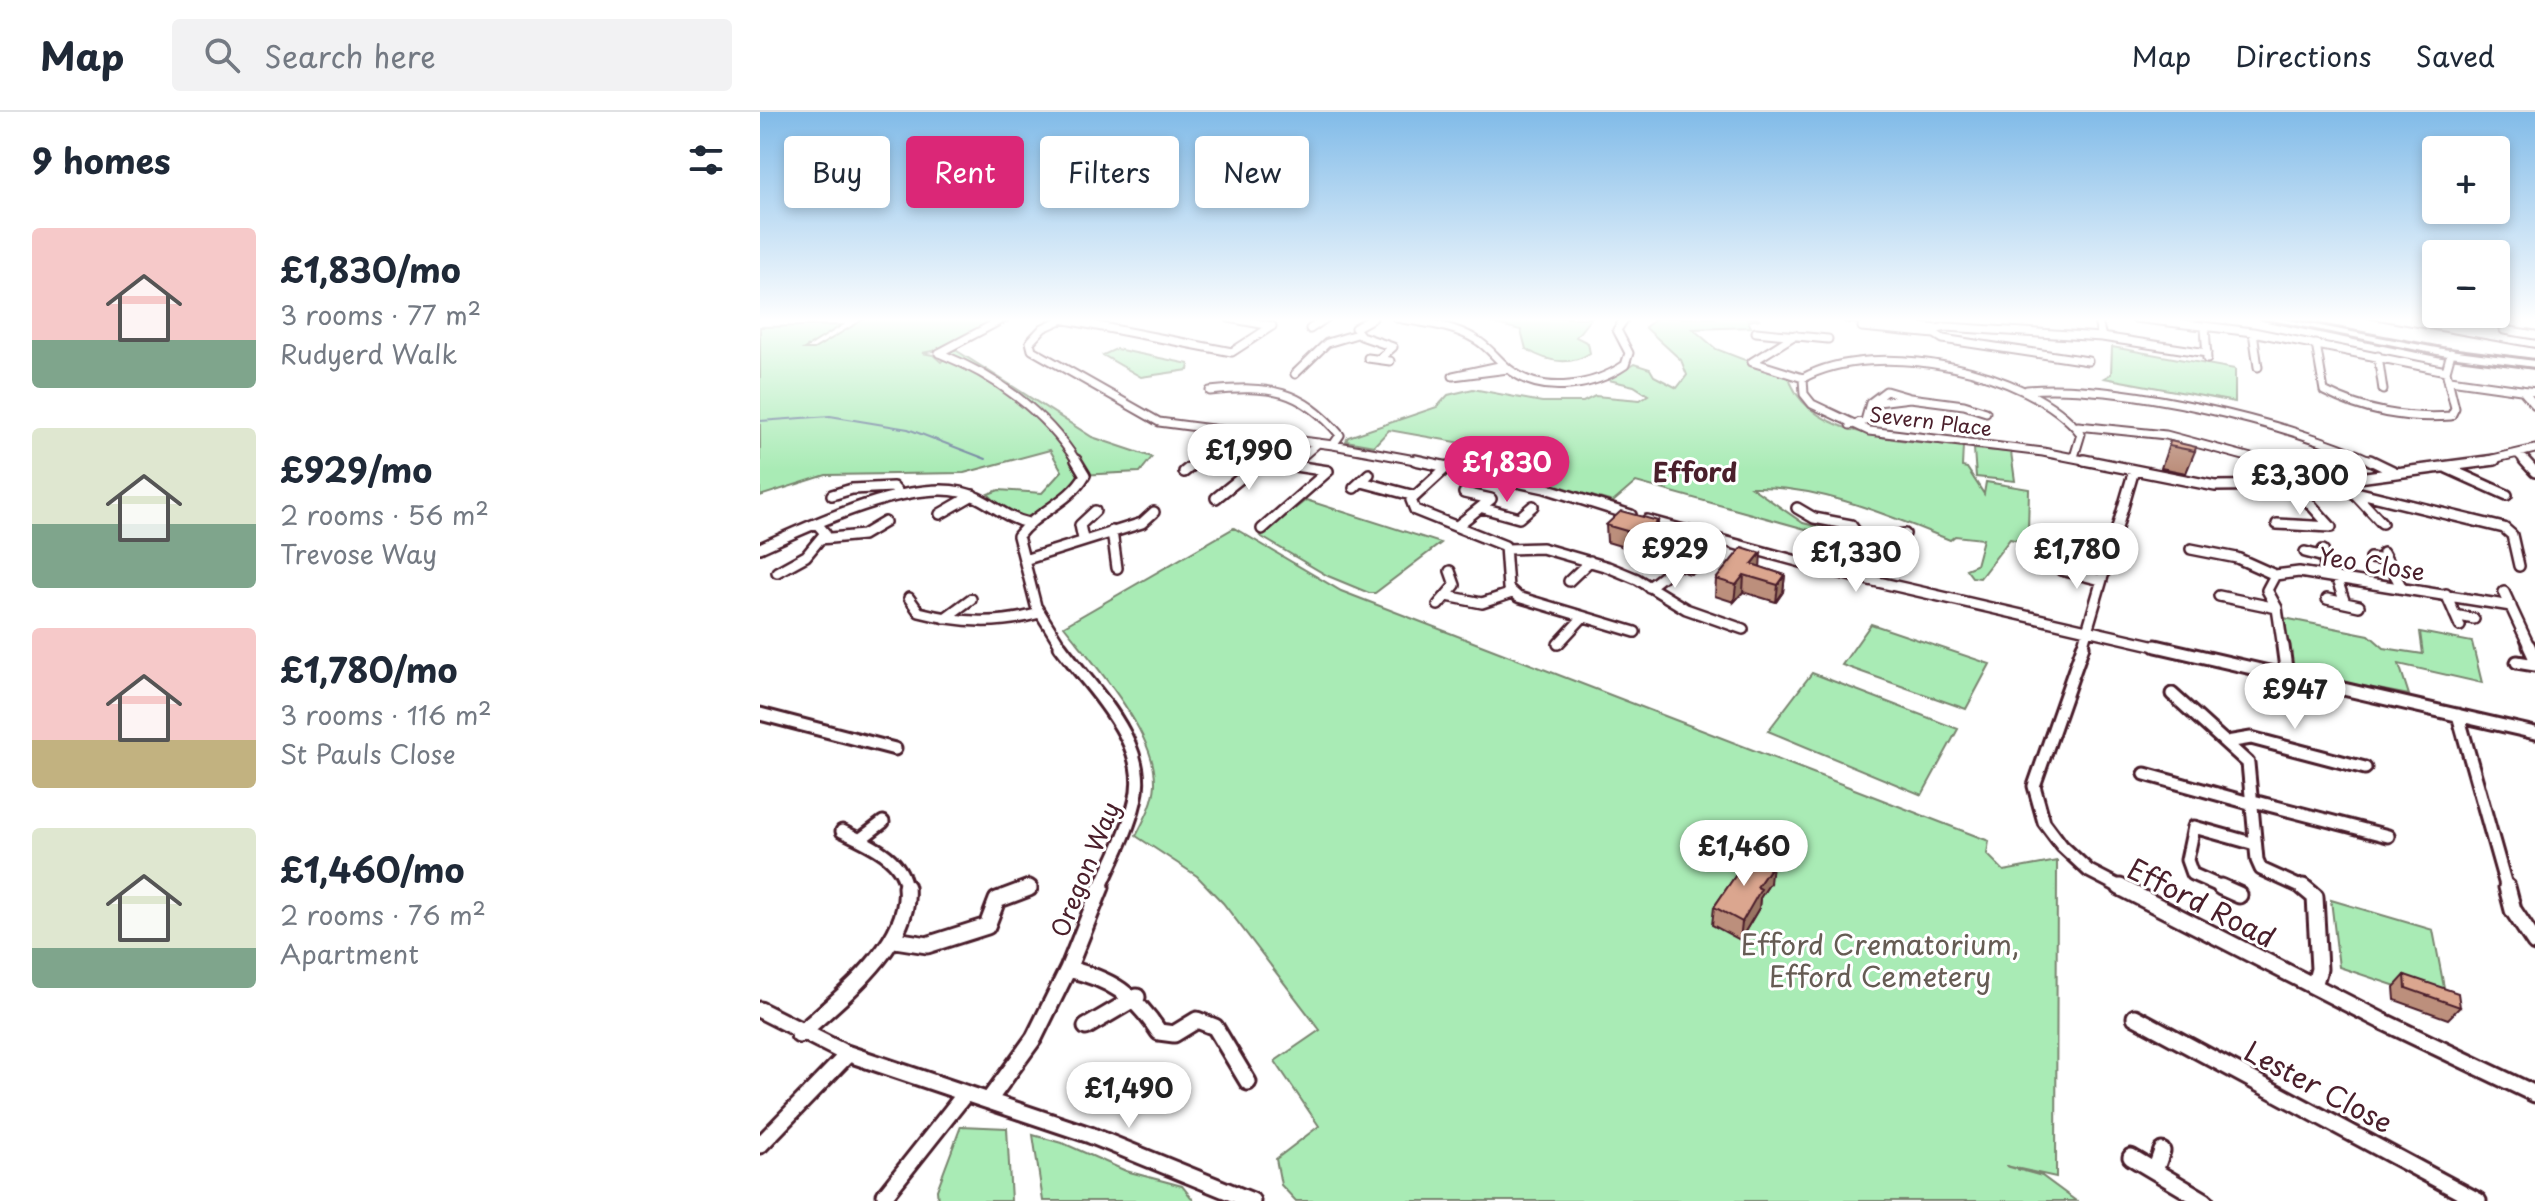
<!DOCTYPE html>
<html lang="en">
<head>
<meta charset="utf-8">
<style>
  body { margin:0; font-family:"Playpen Sans",sans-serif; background:#f2f2f3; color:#1f2937; height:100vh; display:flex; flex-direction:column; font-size:30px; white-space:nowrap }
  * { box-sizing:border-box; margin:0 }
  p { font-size:26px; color:#747a83 }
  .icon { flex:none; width:44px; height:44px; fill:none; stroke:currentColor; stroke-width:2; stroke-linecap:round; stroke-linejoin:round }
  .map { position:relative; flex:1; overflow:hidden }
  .panel { display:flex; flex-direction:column; background:#fff; width:760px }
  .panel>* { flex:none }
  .banner { position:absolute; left:24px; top:24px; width:760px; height:72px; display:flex; gap:16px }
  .buttons { position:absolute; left:1662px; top:24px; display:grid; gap:16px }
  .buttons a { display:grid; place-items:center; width:88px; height:88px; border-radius:8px; background:#fff; box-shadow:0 4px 12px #0003; font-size:40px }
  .price { position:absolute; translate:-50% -68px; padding:0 18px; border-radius:28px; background:#fff; color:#222; font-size:26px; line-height:52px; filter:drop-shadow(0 2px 4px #0008) }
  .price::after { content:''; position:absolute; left:50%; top:48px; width:24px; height:18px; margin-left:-12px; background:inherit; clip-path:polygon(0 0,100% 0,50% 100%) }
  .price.active { background:#db2777; color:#fff }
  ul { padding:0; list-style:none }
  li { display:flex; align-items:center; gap:24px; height:200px; padding:0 32px }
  li span { display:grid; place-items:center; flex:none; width:224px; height:160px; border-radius:8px; color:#555 }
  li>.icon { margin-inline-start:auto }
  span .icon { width:96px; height:96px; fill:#fffc; stroke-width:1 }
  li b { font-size:34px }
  h2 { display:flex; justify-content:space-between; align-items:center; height:96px; padding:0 32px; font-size:34px }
  .tag { padding:0 28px; border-radius:8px; background:#fff; box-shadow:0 4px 12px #0003; font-size:28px; line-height:72px }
  .tag.active { background:#db2777; color:#fff }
  header { display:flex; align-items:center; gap:48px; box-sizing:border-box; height:112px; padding:0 40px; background:#fff; border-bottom:2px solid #e0e1e3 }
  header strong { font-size:38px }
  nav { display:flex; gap:44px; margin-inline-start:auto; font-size:28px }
  .search { width:560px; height:72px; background:#f2f2f3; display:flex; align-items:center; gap:20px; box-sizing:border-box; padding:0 28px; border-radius:8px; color:#747a83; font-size:30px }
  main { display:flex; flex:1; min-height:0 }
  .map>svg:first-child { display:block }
</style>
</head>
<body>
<header>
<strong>Map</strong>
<div class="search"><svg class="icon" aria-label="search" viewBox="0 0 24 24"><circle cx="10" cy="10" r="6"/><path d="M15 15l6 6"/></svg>Search here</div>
<nav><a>Map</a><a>Directions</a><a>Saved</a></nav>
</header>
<main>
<section class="panel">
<h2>9 homes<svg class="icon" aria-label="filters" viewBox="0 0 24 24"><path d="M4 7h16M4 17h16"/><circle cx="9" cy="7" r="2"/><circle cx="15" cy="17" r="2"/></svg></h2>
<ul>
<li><span style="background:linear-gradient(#f6c9c9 70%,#7fa58c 0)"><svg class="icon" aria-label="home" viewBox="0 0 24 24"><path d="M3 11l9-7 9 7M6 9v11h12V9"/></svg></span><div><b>£1,830/mo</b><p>3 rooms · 77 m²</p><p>Rudyerd Walk</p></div></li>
<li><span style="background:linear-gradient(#dfe7d0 60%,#7fa58c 0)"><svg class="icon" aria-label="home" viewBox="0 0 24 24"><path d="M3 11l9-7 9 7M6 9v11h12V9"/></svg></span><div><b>£929/mo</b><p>2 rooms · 56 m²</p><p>Trevose Way</p></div></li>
<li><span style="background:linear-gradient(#f6c9c9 70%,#c2b280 0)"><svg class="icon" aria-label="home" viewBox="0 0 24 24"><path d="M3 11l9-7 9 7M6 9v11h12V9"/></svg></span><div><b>£1,780/mo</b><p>3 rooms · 116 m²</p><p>St Pauls Close</p></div></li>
<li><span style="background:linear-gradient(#dfe7d0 75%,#7fa58c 0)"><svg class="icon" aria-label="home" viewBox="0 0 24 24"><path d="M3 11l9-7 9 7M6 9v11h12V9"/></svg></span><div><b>£1,460/mo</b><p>2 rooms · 76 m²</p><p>Apartment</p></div></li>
</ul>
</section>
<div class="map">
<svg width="1775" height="1089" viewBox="0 0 1775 1089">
  <rect width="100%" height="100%" fill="#fff"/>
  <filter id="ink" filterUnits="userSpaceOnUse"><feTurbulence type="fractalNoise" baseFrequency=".0125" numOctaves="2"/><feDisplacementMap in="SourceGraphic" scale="16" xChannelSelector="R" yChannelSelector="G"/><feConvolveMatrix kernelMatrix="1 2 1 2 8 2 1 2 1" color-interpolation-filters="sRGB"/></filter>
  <g filter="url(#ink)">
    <!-- green -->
    <path fill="#a9ebb5" stroke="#7a8570" stroke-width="2" d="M106,206H243L183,237L162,241L173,243L181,250L194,237L332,325L392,345L380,360L319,363L307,382L264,407L249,403L228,382L239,378L282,381L302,359L290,338L204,361L66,363L0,384V215L82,213L44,237H54Z
      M726,206H831L816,225L828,231L830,241C809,255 787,250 766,237L761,218L724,209Z
      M898,206H997L1000,207L988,209L991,215L933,217L956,237L1029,265C1046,327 1150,329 1203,334L1202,355L1207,356L1224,382L1226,370L1269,377L1268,420L1323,431L1319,444L1250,427L1220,466L1212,465L1206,457L1216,453L1223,427L1195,424L1190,428C1127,403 1059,373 991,375L1043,411L1063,416L1060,421L876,370L853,390L767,366L781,345L629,318L614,334L586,329L588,325L677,295L688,283L713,277L782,290H823L835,284L880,288L888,283L874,274L849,268L874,252L890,257L894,264L917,276L927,263L921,248L885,215Z
      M1352,235L1475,257V290L1344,266L1351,262Z
      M356,237L429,252L428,258L381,265L343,243Z
      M1214,337L1251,340L1255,369L1216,365Z
      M546,388L681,431L615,481H609L568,464L500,424Z
      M474,416L581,479L1229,729L1227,742L1244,759L1297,749L1296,1065L1246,1054L1282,1064L1316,1089H536L521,1073L516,1047L559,1014L515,949L560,918L463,791L437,764L376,724C384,708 394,691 395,672C397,622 334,552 304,514Z
      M1524,506L1609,523L1624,536L1663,542L1660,520L1712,530L1722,571L1639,552L1649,583L1546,563L1532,554Z
      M1111,512L1230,552L1206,597L1082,553Z
      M1052,561L1198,617L1162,683L1008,619Z
      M1571,788L1673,818L1687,891L1579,855Z
      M201,1014L247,1016L251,1089H178L177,1078Z
      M273,1023L305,1032L366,1059L422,1074L434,1089H283Z"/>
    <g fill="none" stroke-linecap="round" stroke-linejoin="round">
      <!-- stream -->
      <path stroke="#6e839c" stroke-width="2" d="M0,309L70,304L148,317L226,347"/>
      <defs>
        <path id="street-far3" d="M305,206L283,216L270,230L272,238L399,310L573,333L666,350
          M469,206L512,214
          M613,206L595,216L601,224L633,235L620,246
          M637,206C663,211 692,213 715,227C730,235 739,251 753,260C785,283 834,274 865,253L869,241L857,218L865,206
          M1087,206L1177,217
          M1337,206L1342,225
          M1375,206L1493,220L1686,259
          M301,207L472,240L512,214
          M1445,214L1447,247
          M1102,215L1175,222L1183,227L1328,249
          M550,217L566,206
          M1744,218L1775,223
          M996,220L1068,227
          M1493,220L1498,255
          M1175,222L1177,217L1187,215L1342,225L1447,241
          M1035,223L992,250L1043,266
          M1556,232L1564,279C1605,300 1645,307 1691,304L1695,296L1686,259L1691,241
          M179,241C234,263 285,299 317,350
          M179,241L245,206
          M1618,244L1623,278
          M608,246L630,249
          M744,253L693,264L748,257
          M535,262L567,231L597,222
          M1690,268L1775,280
          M1267,278C1357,270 1531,311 1614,350
          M1762,278L1775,293
          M450,279C509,273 541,277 580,323L573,333
          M1126,279L1150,286L1110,291Z
          M1150,286L1204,293L1226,300
          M1090,313L1105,309L1110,291
          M1318,314L1406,323L1506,350
          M1759,343L1766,350
          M1314,345L1321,322C1270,257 1115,226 1043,266L1044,282L1052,292L1109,319L1283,340L1334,350
          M437,350L448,341L508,350
          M536,350L558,331
          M1720,350L1775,337"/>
        <path id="street-far2" d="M495,348L568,359
          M655,348L785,376L871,403
          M1324,348L1455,374L1545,373L1735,348
          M1501,348L1551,372
          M1610,348L1637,361
          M1764,348L1775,360
          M531,354L538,348
          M688,354L651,388L655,398L745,434L748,476L758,485L875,520
          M1687,356L1747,383
          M424,360L439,348
          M1577,369L1592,379L1744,416L1752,423L1759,454
          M602,370L655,384
          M1534,374L1571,415
          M594,376L609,362
          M1593,380L1622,411
          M72,383L92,377L133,375L140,383
          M456,386L502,349
          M723,396L759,406L773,394
          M1037,396L1054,406L1091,413L1103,430L1097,439L1092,464
          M180,402L213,383
          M887,408L1092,464L1405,536
          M1517,412L1571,415
          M697,414L731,387L704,381
          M502,417L568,359
          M352,419L357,456
          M60,427L103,423L125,410
          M323,427L320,413L335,399
          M1101,428L1145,422
          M0,436C51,413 146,368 201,380C226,385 243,406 268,411
          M747,437L782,436L848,455L877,467L926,497L983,517
          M1431,437L1477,446L1515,463
          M1563,438L1566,464
          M1545,440L1564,445
          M1623,441L1642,476
          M899,446L931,456
          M1610,446L1625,448
          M264,448L382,411L394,400
          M1301,458L1341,468
          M17,460L46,444L65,421L58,413
          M1576,465L1585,491
          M809,469L830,449
          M889,475L919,452
          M1744,480L1770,536
          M1686,482L1700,514
          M687,484L722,491L752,481
          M1459,484L1517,496
          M149,486L159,500C201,511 238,513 280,501
          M1567,487L1599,494
          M678,493L695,473L690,459
          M1695,503L1714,507
          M185,506L211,487
          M798,532L823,505
          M302,536L276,494L258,424C277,399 309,391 325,363L316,348
          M1322,536L1374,358
          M1523,536L1517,496L1507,478L1515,463L1539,460L1751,494"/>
        <path id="street-far1" d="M300,534C332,578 391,631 375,690C368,720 352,749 340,777
          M1323,534L1274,674L1284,710L1302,734L1329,759L1364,777
          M1396,534L1775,621
          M1523,534L1527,564
          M1769,534L1775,547
          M1757,550L1775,553
          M1412,582L1488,651L1497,748L1501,757L1545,777
          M0,602L135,637
          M1698,603L1747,777
          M1467,630L1491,626L1605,656
          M1385,662L1493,692
          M1493,689L1628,724
          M82,719C108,732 143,745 146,777
          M102,726L123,710
          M266,777L269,776
          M1466,777L1432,762L1427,748L1434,715L1495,732"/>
        <path id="street" d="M1360,775L1622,909L1775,982
          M1461,775L1479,783
          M1543,775L1555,785L1559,857L1554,874
          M1747,775L1753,798L1775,831
          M135,828L167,833L227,814L237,788L269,776
          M308,857C351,867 375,883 399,920L414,922L437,908L455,915L488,970
          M0,898L83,940L330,1023L492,1089
          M1375,905L1718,1089
          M326,915L377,885
          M39,923C77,888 152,832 146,775
          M229,988L274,926L308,857L341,775
          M0,1033L88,942
          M1371,1045L1445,1089
          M1395,1059L1402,1039
          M125,1083L205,982"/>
        <path id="secondary" d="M1502,206H1518L1682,237L1775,249V255L1682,243Z"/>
      </defs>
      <!-- street-far3 casing -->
      <use href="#street-far3" stroke="#4a1f2b" stroke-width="11"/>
      <!-- street-far2 casing -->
      <use href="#street-far2" stroke="#4a1f2b" stroke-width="14"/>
      <!-- street-far1 casing -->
      <use href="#street-far1" stroke="#4a1f2b" stroke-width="17"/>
      <!-- street casing -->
      <use href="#street" stroke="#4a1f2b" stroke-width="21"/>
      <!-- secondary casing -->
      <use href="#secondary" stroke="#4a1f2b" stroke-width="6"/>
      <!-- street-far3 -->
      <use href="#street-far3" stroke="#fff" stroke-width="7"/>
      <!-- street-far2 -->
      <use href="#street-far2" stroke="#fff" stroke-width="9"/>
      <!-- street-far1 -->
      <use href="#street-far1" stroke="#fff" stroke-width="11"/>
      <!-- street -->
      <use href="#street" stroke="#fff" stroke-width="15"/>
      <!-- secondary -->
      <use href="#secondary" fill="#fff" fill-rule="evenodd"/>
      <!-- rail -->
      <path stroke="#4a1f2b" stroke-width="2" d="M1607,206L1775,236"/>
    </g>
    <!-- wall -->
    <path fill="#bc8f7b" stroke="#4a1f2b" stroke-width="2" d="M1410,329L1435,339L1426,361L1401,356Z
      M898,409V426L884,441L847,430L846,413Z
      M1000,455L1025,463L1023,480L1016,490L983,480L974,490L955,484L956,467Z
      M978,752L1010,771L1000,786L999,796L980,828L952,813L954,795L978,760Z
      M1645,863L1700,895L1688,907L1635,888L1634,875Z"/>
    <!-- shaded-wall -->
    <path fill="#997464" stroke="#4a1f2b" stroke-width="2" d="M898,409V426L884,441V424Z
      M1001,441L1000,458L992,452Z
      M984,463L983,480L974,490L976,473Z
      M1025,463L1023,480L1016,490L1018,473Z
      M1012,753L1010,771L1000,786L999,796L980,828L982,810L997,775Z"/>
    <!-- building -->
    <path fill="#dba68f" stroke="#4a1f2b" stroke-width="2" d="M1410,329L1436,335L1435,339L1409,334Z
      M861,399L898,409L884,424L846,413Z
      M982,435L1001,441L992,452L1025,463L1018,473L984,463L976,473L956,467Z
      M987,740L1012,753L997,775L1001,777L982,810L954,795L982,754L978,752Z
      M1645,863L1698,881L1700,895L1646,876Z"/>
  </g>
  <!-- sky -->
  <linearGradient id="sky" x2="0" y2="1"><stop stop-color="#81bbe8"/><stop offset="0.58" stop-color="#fff"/><stop offset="1" stop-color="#fff" stop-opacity="0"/></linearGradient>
  <rect width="1775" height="358" fill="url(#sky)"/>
  <g text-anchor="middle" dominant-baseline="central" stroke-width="6" stroke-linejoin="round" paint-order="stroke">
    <!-- far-street labels -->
    <g font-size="20" fill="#4a1f2b" stroke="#fff">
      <text transform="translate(1171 309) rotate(7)">Severn Place</text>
    </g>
    <!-- street labels -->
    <g font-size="24" fill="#4a1f2b" stroke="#fff">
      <text transform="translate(1612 451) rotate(9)">Yeo Close</text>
      <text transform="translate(324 757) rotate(-68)">Oregon Way</text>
    </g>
    <!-- far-district labels -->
    <g font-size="26" font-weight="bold" fill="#4a1f2b" stroke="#fff">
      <text x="935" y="359">Efford</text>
    </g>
    <!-- near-street labels -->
    <g font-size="28" fill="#4a1f2b" stroke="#fff">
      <text transform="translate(1442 790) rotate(27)">Efford Road</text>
      <text transform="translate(1559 974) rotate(28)">Lester Close</text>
    </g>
    <!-- near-park labels -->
    <g font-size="28" fill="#665c54" stroke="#fff">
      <text x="1120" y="831">Efford Crematorium,<tspan x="1120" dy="32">Efford Cemetery</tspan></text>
    </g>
  </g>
</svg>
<div class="buttons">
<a>+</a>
<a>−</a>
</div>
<b class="price" style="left:489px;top:380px">£1,990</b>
<b class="price active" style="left:747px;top:392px">£1,830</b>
<b class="price" style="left:1540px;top:405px">£3,300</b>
<b class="price" style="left:915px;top:478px">£929</b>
<b class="price" style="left:1317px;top:479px">£1,780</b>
<b class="price" style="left:1096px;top:482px">£1,330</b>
<b class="price" style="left:1535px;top:619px">£947</b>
<b class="price" style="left:984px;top:776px">£1,460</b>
<b class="price" style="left:369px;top:1018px">£1,490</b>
<div class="banner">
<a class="tag">Buy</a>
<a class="tag active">Rent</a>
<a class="tag">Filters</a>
<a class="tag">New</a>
</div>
</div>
</main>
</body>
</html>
